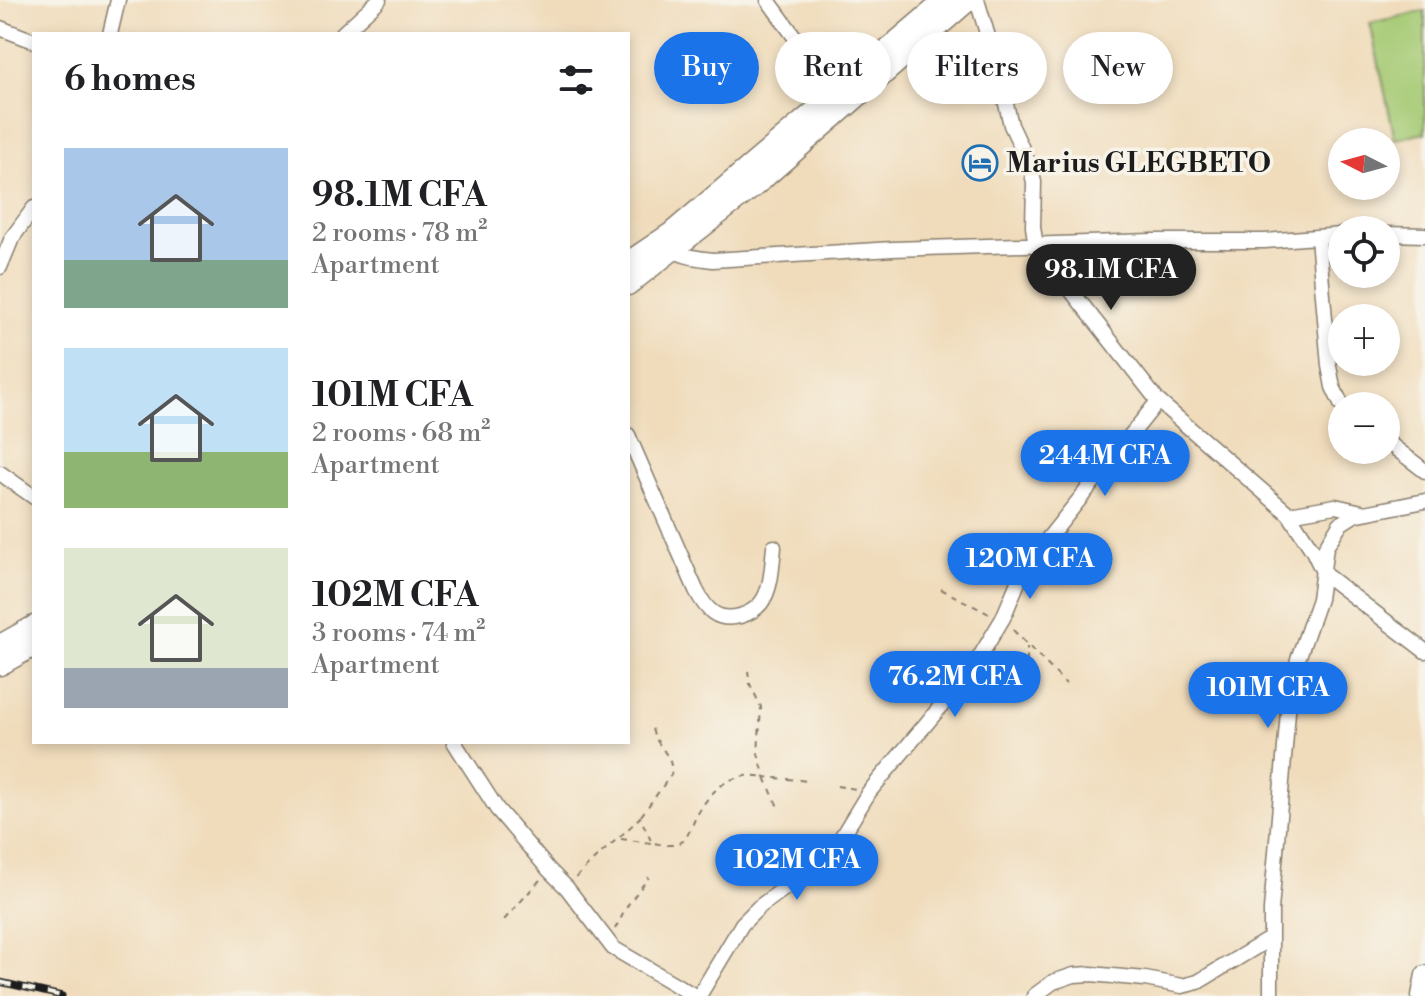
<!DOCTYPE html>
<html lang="en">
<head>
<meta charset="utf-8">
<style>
  body { margin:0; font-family:"Libre Bodoni",serif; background:#f6f6f6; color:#202124; height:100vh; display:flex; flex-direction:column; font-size:30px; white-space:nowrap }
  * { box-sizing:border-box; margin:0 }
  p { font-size:26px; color:#757577 }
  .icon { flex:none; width:44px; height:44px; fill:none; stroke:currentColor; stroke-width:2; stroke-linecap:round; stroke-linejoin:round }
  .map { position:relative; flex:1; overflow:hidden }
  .sheet { position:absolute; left:32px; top:32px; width:598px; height:712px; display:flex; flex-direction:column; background:#fff; border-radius:0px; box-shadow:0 4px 12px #0003 }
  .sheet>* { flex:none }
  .guide { position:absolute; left:654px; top:32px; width:650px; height:72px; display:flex; gap:16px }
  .needle { width:52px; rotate:276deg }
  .controls { position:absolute; left:1328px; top:128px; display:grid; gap:16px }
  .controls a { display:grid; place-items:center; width:72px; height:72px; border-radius:50%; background:#fff; box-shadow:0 4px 12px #0003; font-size:40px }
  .price { position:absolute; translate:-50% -68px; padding:0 18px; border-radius:28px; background:#1a73e8; color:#fff; font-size:26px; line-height:52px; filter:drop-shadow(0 2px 4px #0008) }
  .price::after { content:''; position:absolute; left:50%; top:48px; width:24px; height:18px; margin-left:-12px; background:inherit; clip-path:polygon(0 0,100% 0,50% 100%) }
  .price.selected { background:#222; color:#fff }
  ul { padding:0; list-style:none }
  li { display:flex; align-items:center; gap:24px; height:200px; padding:0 32px }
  li span { display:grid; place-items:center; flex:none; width:224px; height:160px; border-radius:0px; color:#555 }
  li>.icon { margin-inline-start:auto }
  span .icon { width:96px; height:96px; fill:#fffc; stroke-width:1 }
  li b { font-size:34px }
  h2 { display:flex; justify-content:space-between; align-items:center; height:96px; padding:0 32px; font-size:34px }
  .tag { padding:0 28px; border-radius:36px; background:#fff; box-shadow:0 4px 12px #0003; font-size:28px; line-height:72px }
  .tag.selected { background:#1a73e8; color:#fff }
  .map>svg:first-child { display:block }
</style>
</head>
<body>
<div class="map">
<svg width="1425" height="996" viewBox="0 0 1425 996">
  <rect width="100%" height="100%" fill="#f7f3e8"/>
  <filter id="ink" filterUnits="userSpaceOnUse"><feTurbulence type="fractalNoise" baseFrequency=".0125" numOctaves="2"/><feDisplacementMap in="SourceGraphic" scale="16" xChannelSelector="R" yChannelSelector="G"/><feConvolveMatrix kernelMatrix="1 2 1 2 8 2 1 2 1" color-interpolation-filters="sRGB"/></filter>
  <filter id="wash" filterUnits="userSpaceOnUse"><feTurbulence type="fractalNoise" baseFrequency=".006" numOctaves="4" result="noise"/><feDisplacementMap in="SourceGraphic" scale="32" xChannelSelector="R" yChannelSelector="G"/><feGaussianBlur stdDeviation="1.8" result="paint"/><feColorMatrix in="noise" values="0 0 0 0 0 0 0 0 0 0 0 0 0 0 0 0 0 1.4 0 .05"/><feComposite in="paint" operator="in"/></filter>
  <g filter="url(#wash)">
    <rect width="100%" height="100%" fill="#f0dcbb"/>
    <!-- green -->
    <path fill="#a6ca74" stroke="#617348" stroke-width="2" d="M1425,11V133L1395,139L1370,23Z"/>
  </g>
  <g filter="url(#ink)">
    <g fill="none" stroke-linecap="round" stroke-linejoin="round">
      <defs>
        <path id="minor" d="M768,0L835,93
          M977,0L998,70L1011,125L1030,166L1034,182L1033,227L1036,246L1158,401L1289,514L1313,551L1324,574L1425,651
          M0,28L34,41
          M110,34L118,0
          M342,34L379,0
          M1386,234L1425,235
          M1318,237L1329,366L1333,387L1342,406
          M667,245C680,257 697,258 713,260L893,249L1152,241H1265L1342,235
          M0,267L12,238L34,208
          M628,435L696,590C706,610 717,622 740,616C747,614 756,609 761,603C772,589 772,564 774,547
          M1386,441L1425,471
          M0,473L34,497
          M1289,514L1335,506L1362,512
          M454,742L497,809L549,870L567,888L613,948L695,996
          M699,996L742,924L759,907L814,867L838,843L869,792L973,668L1003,618L1023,570L1158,401
          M1034,996L1053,982L1074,975L1091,974L1145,979L1182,986L1198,982L1271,938
          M1271,996V910L1289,700L1298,659L1319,599L1326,547L1340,524L1354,515L1425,501"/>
        <path id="major" d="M1421,996L1425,975"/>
        <path id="highway" d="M628,262L671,233L945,0
          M628,285L755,186L969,0
          M0,645L34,626
          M0,665L34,646"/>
      </defs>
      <!-- minor casing -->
      <use href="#minor" stroke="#867c6c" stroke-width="17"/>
      <!-- major casing -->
      <use href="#major" stroke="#867c6c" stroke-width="21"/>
      <!-- highway casing -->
      <use href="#highway" stroke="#867c6c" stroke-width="23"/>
      <!-- path -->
      <path stroke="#867c6c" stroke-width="2" stroke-dasharray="6 6" stroke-linecap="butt" d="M941,589L989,614
        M1013,630L1066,684
        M748,671L750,684L761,707L758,754L765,777L809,781
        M1022,685L1027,663V647
        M837,786L856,789
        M641,816L671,775C675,756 655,746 652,728
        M621,839L651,843
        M576,878C596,855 620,839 640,817L652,843C662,844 674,848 683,841C688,836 692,826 695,819C710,790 730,770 765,777L778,807
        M504,920L540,880
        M615,929L629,903L649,877"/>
      <!-- minor -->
      <use href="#minor" stroke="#fff" stroke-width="14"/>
      <!-- major -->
      <use href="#major" stroke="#fff" stroke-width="18"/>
      <!-- highway -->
      <use href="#highway" stroke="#fff" stroke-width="20"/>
      <defs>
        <path id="rail" d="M0,982L62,996"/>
      </defs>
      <!-- rail casing -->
      <use href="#rail" stroke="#1c1c1c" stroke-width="7"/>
      <!-- rail -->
      <use href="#rail" stroke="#f7f3e8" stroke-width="4" stroke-dasharray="12" stroke-linecap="butt"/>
    </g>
  </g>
  <!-- icons -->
  <defs>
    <symbol id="hotel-ring" viewBox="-11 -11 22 22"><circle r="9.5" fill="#f7f3e8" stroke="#1f6fb2" stroke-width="1.5"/><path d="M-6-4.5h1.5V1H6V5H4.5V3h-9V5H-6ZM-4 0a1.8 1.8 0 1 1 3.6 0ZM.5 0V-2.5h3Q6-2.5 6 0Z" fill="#1f6fb2"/></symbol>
  </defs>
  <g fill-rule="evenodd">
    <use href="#hotel-ring" x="960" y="143" width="40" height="40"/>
  </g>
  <g text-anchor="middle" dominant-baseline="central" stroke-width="7" stroke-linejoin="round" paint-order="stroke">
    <!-- poi labels -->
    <g font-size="28" font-weight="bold" fill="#1c1c1c" stroke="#f7f3e8" text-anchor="start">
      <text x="1006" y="163">Marius GLEGBETO</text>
    </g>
  </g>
</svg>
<div class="controls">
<a><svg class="needle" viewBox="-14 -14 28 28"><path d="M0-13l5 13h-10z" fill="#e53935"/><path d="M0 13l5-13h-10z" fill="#757577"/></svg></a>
<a><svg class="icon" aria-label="locate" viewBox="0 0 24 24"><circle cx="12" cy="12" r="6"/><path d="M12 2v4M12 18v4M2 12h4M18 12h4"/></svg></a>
<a>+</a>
<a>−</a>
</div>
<b class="price selected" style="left:1111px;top:312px">98.1M CFA</b>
<b class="price" style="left:1105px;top:498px">244M CFA</b>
<b class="price" style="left:1030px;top:601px">120M CFA</b>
<b class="price" style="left:955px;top:719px">76.2M CFA</b>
<b class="price" style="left:1268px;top:730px">101M CFA</b>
<b class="price" style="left:797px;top:902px">102M CFA</b>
<div class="guide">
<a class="tag selected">Buy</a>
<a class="tag">Rent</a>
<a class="tag">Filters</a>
<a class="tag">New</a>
</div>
<section class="sheet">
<h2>6 homes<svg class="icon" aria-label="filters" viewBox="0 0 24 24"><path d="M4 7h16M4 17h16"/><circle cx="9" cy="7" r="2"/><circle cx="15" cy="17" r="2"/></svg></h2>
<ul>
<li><span style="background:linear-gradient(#a9c7e8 70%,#7fa58c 0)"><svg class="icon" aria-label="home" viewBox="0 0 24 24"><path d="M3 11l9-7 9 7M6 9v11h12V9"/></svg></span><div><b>98.1M CFA</b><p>2 rooms · 78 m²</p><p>Apartment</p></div></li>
<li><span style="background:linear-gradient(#bfe0f5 65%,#8fb573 0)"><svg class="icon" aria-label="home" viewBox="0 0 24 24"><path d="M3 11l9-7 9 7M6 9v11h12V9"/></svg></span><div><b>101M CFA</b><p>2 rooms · 68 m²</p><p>Apartment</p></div></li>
<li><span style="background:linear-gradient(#dfe7d0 75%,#9aa5b1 0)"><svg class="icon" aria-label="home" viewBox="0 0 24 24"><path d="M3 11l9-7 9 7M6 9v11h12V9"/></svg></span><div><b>102M CFA</b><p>3 rooms · 74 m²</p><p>Apartment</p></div></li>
</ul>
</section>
</div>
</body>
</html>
